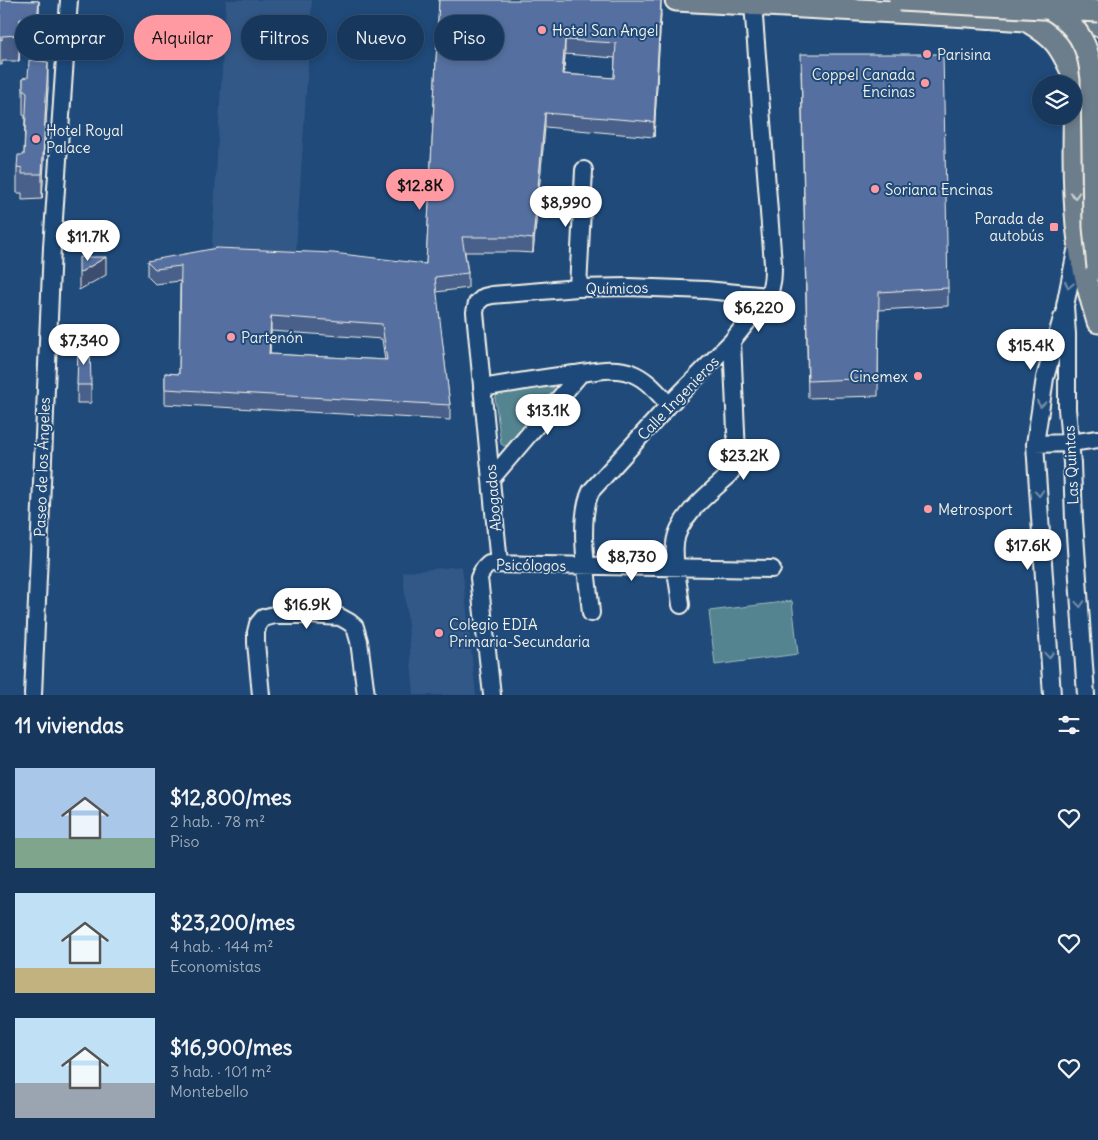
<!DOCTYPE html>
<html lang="es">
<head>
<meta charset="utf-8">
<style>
  body { margin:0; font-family:Delius,sans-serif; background:#244365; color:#f1f3f6; height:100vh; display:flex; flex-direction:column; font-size:19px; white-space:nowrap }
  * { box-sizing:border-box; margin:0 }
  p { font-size:16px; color:#9eacbb }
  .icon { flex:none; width:28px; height:28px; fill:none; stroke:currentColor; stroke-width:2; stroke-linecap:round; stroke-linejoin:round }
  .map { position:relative; height:695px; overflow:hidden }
  .side { display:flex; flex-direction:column; background:#17385c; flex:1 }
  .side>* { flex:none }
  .banner { position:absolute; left:15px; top:15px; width:500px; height:45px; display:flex; gap:10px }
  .fabs { position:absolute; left:1032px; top:75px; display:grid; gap:10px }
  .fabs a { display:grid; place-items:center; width:50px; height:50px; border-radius:50%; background:#17385c; box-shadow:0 2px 8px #0003,0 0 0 1px #365272; font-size:25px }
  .price { position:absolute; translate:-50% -42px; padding:0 11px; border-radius:18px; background:#fff; color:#222; font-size:16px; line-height:32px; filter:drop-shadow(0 1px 2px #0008) }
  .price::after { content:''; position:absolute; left:50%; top:30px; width:15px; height:11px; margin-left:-8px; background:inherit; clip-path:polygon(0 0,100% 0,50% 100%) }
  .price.selected { background:#ff9aa2; color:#111 }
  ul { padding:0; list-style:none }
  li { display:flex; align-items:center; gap:15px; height:125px; padding:0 15px }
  li span { display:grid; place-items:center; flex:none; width:140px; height:100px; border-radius:0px; color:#555 }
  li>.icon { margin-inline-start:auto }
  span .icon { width:60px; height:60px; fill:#fffc; stroke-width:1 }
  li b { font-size:21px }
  h2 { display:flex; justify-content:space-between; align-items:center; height:60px; padding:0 15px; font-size:21px }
  .tag { padding:0 18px; border-radius:22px; background:#17385c; box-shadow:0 2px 8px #0003,0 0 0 1px #365272; font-size:18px; line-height:45px }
  .tag.selected { background:#ff9aa2; color:#111 }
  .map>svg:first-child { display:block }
</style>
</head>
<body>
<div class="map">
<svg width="1098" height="695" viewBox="0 0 1098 695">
  <rect width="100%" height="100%" fill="#1f4a7a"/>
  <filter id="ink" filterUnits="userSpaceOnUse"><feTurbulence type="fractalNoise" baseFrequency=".02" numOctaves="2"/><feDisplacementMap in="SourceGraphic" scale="10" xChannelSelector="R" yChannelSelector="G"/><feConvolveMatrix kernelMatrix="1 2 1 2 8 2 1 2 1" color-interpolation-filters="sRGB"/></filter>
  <g filter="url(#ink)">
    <!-- built -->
    <path fill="#335887" d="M226,0H312L295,266L211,261Z
      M462,566L476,695H414L403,572Z"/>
    <!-- green -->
    <path fill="#52848f" stroke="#a3babc" d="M548,386L553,387L555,390L554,393L509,445L504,446L501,444L495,398L498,393L501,392Z
      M792,601L798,654L715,665L709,611Z"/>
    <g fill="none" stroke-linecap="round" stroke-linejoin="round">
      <defs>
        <path id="minor" d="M1077,246L1065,306L1067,334V409L1072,463L1074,520L1086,695
          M578,288L584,170
          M482,388C512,383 543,378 574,374C592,372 614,366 631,373C647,379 658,393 669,405
          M1035,444L1070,443L1098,439
          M491,479L580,374
          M499,564L475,312L477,303L484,297L492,295L578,288L628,287L706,290L768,296
          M681,605C679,586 673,562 675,544C677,518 708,494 726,478L731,472L735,463L737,454L732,341
          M591,613C588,580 577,520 591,491L669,405L732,341L768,296C773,285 773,275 773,264L753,4
          M33,695L52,247L69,0
          M261,695L256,643V632L258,624L263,618L274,615H310L340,617L349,622L355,627L359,641L366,695
          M492,695L479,578C481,572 484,568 489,564L772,569
          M1052,695L1035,444L1045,378L1062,318"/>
        <path id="major" d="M676,0L968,16L1098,25
          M1027,21C1056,38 1060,46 1074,76
          M1076,27C1076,92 1071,159 1077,225C1080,257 1088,290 1098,322"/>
      </defs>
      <!-- minor casing -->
      <use href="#minor" stroke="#f4f1e8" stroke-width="20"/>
      <!-- major casing -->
      <use href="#major" stroke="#f4f1e8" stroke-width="25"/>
      <!-- minor -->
      <use href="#minor" stroke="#1f4a7a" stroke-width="16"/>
      <!-- major -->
      <use href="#major" stroke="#6c7d8b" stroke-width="21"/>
      <defs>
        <path id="major-bridge" d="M900,0L1098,11
          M1028,0C1056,7 1080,27 1088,56C1090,63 1091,72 1092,79L1094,227L1098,268"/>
      </defs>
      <!-- major-bridge casing -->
      <use href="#major-bridge" stroke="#f4f1e8" stroke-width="25" stroke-linecap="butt"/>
      <!-- major-bridge -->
      <use href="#major-bridge" stroke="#6c7d8b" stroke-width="21"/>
    </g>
    <!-- wall -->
    <path fill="#49608a" stroke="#f4f1e8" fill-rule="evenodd" d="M0,0L39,1V26L37,45H20L19,61H2V65H0Z
      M439,0L661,14L654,137L545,127L533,253L516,252H465L468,273V288L436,292L450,405V420L165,404V373L179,374L180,281L155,284L147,276V261L426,264ZM565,54L615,58L614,78L564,74ZM271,331L382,339L385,360L270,354Z
      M801,71L948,288V306L879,310L878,396L808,398Z
      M23,78L48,87L42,199L22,200V193H17V167L24,155L25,116L23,115Z
      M78,346L91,385V403H77Z"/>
    <!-- shaded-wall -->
    <path fill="#3c4e70" stroke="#f4f1e8" d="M661,0V14L654,137V122Z
      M39,1V26L37,45V20Z
      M20,19V45L19,61V35Z
      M565,40V54L562,89V74Z
      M48,62V87L42,199V174Z
      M545,113V127L533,253V239Z
      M106,257V275L79,290V273Z
      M271,316V331L269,368V354Z"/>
    <!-- building -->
    <path fill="#5570a0" stroke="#f4f1e8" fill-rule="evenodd" d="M0,0L39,1L37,20L20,19L19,35L2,36V40L0,39Z
      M439,0H661L654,122L545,113L533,239L516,237H462L468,273L435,277L450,405L165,389V373L179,374L181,266L155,269L147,261L217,248L333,253L426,264ZM565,40L616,43L614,78L562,74ZM271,316L382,324L387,360L269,354Z
      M801,54H943L948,288L879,292L878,378L808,381Z
      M29,60L48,62L42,174H22V168L17,167L18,155H24L27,92L23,89V78L28,77Z
      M79,257H106L79,273Z
      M78,346L90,347L91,385H77Z"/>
    <!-- one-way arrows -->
    <defs><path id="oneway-chevron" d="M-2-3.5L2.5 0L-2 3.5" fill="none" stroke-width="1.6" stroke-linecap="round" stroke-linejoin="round" transform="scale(1.25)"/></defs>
    <use stroke="#cbcecc" href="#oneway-chevron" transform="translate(1075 195) rotate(88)"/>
    <g stroke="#748da6">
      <use href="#oneway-chevron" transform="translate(1069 285) rotate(101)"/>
      <use href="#oneway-chevron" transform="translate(1041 404) rotate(98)"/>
      <use href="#oneway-chevron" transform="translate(1039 493) rotate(86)"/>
      <use href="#oneway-chevron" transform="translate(1080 604) rotate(86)"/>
      <use href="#oneway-chevron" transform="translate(1049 655) rotate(86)"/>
    </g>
  </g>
  <!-- markers -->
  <g fill="#ff9aa2" stroke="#1f4a7a" stroke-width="2">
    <circle cx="542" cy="30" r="5"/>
    <circle cx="927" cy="54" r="5"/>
    <circle cx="925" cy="83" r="5"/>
    <circle cx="36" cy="139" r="5"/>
    <circle cx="875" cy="189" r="5"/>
    <rect x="1049" y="222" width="10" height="10" rx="2.5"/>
    <circle cx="231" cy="337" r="5"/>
    <circle cx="918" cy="376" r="5"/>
    <circle cx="928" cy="509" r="5"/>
    <circle cx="439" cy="633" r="5"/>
  </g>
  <g text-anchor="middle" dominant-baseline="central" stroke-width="4" stroke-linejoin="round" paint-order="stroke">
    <!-- poi labels -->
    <g font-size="15" fill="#f4f1e8" stroke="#1f4a7a" text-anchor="start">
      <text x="552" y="30">Hotel San Angel</text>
      <text x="937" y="54">Parisina</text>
      <text x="915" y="74" text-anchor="end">Coppel Canada<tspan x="915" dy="17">Encinas</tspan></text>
      <text x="46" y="130">Hotel Royal<tspan x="46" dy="17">Palace</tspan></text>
      <text x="885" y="189">Soriana Encinas</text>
      <text x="1044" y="218" text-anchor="end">Parada de<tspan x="1044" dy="17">autobús</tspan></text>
      <text x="241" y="337">Partenón</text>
      <text x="908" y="376" text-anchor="end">Cinemex</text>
      <text x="938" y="509">Metrosport</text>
      <text x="449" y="624">Colegio EDIA<tspan x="449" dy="17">Primaria-Secundaria</tspan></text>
    </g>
    <!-- street labels -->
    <g font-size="15" fill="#f4f1e8" stroke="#1f4a7a">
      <text transform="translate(617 288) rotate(-1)">Químicos</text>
      <text transform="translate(678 398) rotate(-46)">Calle Ingenieros</text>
      <text transform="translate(1071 465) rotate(-93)">Las Quintas</text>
      <text transform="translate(42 467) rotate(-88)">Paseo de los Ángeles</text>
      <text transform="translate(493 498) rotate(-95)">Abogados</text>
      <text transform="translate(531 565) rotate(1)">Psicólogos</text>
    </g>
  </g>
</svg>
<div class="fabs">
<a><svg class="icon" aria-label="layers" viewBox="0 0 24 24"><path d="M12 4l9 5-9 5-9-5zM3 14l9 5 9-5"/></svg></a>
</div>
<b class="price selected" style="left:420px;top:211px">$12.8K</b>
<b class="price" style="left:566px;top:228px">$8,990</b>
<b class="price" style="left:88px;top:262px">$11.7K</b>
<b class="price" style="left:759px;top:333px">$6,220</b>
<b class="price" style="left:84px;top:366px">$7,340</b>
<b class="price" style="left:1031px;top:371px">$15.4K</b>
<b class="price" style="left:548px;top:436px">$13.1K</b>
<b class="price" style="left:744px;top:481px">$23.2K</b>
<b class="price" style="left:1028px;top:571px">$17.6K</b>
<b class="price" style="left:632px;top:582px">$8,730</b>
<b class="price" style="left:307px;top:630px">$16.9K</b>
<div class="banner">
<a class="tag">Comprar</a>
<a class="tag selected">Alquilar</a>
<a class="tag">Filtros</a>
<a class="tag">Nuevo</a>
<a class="tag">Piso</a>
</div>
</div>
<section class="side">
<h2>11 viviendas<svg class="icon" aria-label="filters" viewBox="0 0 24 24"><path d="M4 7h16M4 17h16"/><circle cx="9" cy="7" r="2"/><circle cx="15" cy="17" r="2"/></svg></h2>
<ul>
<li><span style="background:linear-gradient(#a9c7e8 70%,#7fa58c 0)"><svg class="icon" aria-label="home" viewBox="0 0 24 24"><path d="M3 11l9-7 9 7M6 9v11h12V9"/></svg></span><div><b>$12,800/mes</b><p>2 hab. · 78 m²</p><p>Piso</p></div><svg class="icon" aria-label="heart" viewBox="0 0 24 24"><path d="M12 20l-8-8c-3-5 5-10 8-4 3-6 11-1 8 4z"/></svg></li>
<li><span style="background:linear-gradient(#bfe0f5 75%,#c2b280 0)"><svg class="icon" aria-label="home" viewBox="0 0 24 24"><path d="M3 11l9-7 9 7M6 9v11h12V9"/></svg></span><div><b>$23,200/mes</b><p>4 hab. · 144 m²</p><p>Economistas</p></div><svg class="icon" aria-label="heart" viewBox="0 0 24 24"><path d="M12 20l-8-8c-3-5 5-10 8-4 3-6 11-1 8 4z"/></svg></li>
<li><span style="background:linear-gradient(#bfe0f5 65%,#9aa5b1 0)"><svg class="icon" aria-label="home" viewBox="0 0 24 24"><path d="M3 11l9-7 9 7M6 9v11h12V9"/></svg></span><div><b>$16,900/mes</b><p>3 hab. · 101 m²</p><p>Montebello</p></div><svg class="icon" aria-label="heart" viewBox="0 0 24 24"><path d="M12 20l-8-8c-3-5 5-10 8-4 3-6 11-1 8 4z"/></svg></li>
</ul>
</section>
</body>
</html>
